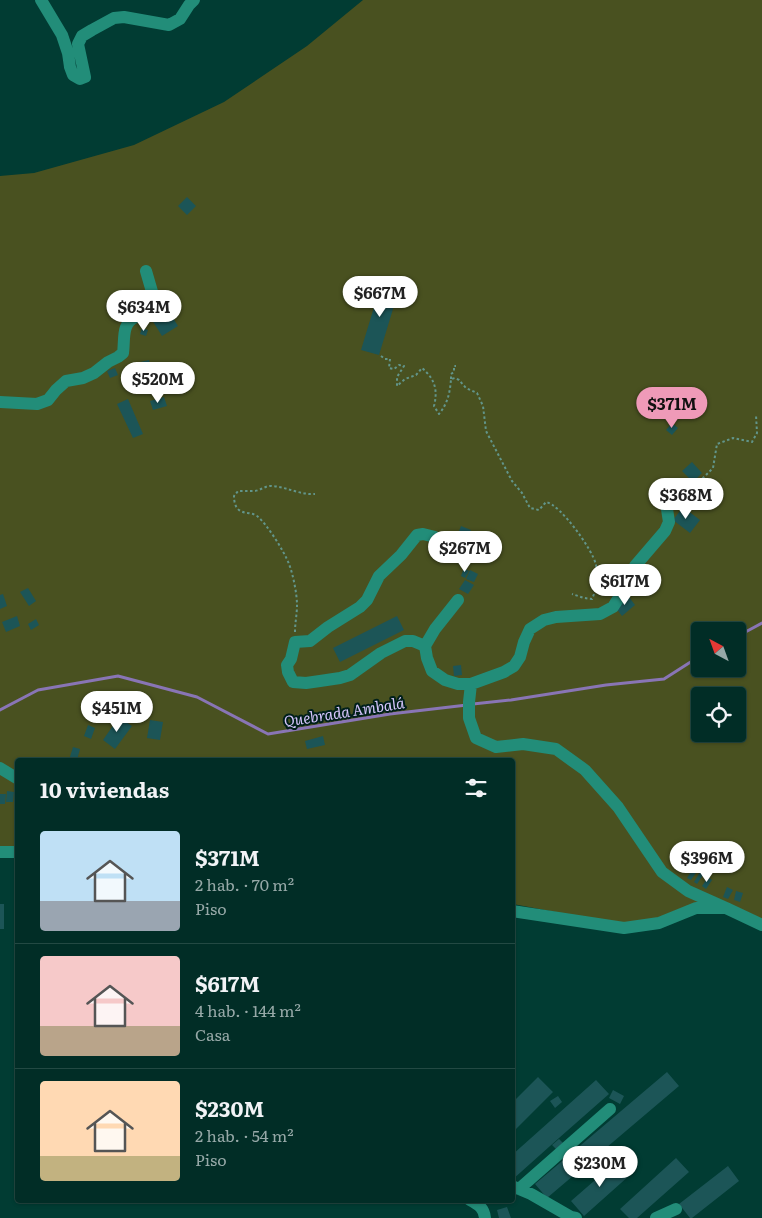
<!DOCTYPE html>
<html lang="es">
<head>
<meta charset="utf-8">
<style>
  body { margin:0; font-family:Literata,serif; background:#0b352e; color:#f1f3f6; height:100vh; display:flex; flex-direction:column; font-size:19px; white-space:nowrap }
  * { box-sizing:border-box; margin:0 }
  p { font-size:16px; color:#96a8a7 }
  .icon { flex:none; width:28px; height:28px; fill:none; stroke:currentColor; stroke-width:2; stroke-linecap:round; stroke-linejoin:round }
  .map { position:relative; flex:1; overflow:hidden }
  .sheet { position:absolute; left:15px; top:758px; width:500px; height:445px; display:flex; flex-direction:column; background:#012d26; border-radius:5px; box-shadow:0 1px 4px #0004,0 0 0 1px #234943 }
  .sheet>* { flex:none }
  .needle { width:32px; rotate:319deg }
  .fabs { position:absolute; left:691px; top:622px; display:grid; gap:10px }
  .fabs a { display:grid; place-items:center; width:55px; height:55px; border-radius:5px; background:#012d26; box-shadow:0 1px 4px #0004,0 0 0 1px #234943; font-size:25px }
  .price { position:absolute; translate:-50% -42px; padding:0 11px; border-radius:18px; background:#fff; color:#222; font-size:16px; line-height:32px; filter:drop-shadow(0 1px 2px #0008) }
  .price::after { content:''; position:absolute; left:50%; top:30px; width:15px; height:11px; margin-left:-8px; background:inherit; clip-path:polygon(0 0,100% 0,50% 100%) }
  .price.current { background:#ef9ab8; color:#111 }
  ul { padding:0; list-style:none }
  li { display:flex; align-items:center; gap:15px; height:125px; padding:0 25px }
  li+li { border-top:1px solid #234943 }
  li span { display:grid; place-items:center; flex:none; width:140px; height:100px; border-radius:5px; color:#555 }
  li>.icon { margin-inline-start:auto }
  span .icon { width:60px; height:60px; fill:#fffc; stroke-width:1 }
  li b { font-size:21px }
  h2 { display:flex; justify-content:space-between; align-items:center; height:60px; padding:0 25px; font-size:21px }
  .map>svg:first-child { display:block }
</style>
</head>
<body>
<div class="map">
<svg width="762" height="1218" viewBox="0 0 762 1218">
  <rect width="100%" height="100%" fill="#013c33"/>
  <!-- green -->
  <path fill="#495120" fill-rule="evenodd" d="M363,0H762V925L725,908L624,925L513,904L512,760H18L17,849H0V176L34,173L134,145L224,102L307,46ZM700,631H738V669H700ZM700,696H738V734H700Z"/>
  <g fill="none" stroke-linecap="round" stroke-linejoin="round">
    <!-- stream -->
    <path stroke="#8975b5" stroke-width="3" d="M738,636L762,623
      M473,704L511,700L606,685L664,679L700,656
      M0,710L38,690L118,676L197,697L268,734L390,714L467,705"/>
  </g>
  <!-- building -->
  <path fill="#1c5557" d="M187,197L196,206L187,215L178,206Z
    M382,281L400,286L379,355L361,350Z
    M168,310L178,326L162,336L152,320Z
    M142,328L148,330L146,336L140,334Z
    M149,360L151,368L138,371L136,363Z
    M115,368L118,375L110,378L107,371Z
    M163,380L165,390L152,393L150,383Z
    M164,397L167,406L153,410L150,401Z
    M128,399L143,434L133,438L117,404Z
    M672,423L678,428L672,435L666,430Z
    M692,462L702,473L693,482L682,471Z
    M674,492L679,495L674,504L669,502Z
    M683,507L700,520L690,533L673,520Z
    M461,526L471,530L463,550L453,546Z
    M484,541L493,542L492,557H483Z
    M467,543L476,547L469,563L461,560Z
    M464,568L469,571L465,578L461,576Z
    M470,570L478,574L474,582L466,579Z
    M465,580L474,585L468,594L459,589Z
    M28,588L36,601L29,606L20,592Z
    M3,594L7,606L0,609V595Z
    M629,597L635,605L622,616L615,607Z
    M17,616L20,626L6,632L2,622Z
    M397,616L404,630L340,662L333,648Z
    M36,619L39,625L31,630L28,624Z
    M461,665L462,675L454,676L453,666Z
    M119,717L132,726L115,749L103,740Z
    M150,720L163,722L160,740L147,738Z
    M88,725L95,728L91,739L84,736Z
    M323,736L325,745L307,749L305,741Z
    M73,747L80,749L77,760H69Z
    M7,791L14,792L13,802H6Z
    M0,794H6L5,804H0Z
    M694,867L698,870L691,880L687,878Z
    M700,872L703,875L697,884L694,882Z
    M708,877L712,880L706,889L702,886Z
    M727,887L733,890L728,899L723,897Z
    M736,891L743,893L740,902L734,900Z
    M0,904H4V929H0Z
    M667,1072L679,1086L547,1198L535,1184Z
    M538,1077L553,1092L512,1133V1103Z
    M596,1080L609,1094L559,1138L558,1137L559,1138L512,1180V1155Z
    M613,1090L624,1096L620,1104L609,1098Z
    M558,1096L562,1102L555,1108L550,1101Z
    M559,1139L563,1143L556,1149L552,1145Z
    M676,1158L689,1172L637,1218H629L620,1209Z
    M617,1161L630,1175L584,1216L571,1201Z
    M728,1166L739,1181L692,1218H690L679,1204Z
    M507,1207L511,1218H499L497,1210Z"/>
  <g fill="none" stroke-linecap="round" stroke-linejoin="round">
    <!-- path -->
    <path stroke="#62958a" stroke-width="2" stroke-dasharray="2.5 2.5" stroke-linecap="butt" d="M381,356L385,359H390L389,368L394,369L399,365L404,366L397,377V386L405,379L416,375L422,368C435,379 438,390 434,406L439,414C448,403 450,392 451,379L455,378L459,380L466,388L477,393L483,406L486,431L512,481L522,493L530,508L539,510L546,502C560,504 593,550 596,565C598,576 597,588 592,599L584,598L572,594
      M451,379V374L454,372V366H456
      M668,498V496L682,483L695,486L713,468L717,444L733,438L752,442L757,433L756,415
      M295,632C295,623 297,614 297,605C297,594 293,574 289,564C284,551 267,524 257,516C251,512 244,514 239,510C235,507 234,501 234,496L238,491C243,491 248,491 254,491C260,491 266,485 272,486C287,487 300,495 315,494"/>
    <!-- minor -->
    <path stroke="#228d79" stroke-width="12" d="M41,0L62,35L68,53L70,67L73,75L80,79L85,77L78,44L82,36L92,30L114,18L124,17L169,25L180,19L189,5L194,0
      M0,402L37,404L48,400L56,390L66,381L83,378L94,373L108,362L118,357L123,353C125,340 121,323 136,317C142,314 148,313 154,308L155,302L146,271
      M458,600L435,629L425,646L427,658L432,671L445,680L458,684H471L504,672L514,666L520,657L524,642L530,629L544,620L556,617L600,614L613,607L625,588L635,566L665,531L669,522L667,509
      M425,646L413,641H405L381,653L350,675L340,678L320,681L306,683L293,682L288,672L287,665L291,659L295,642L310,641L328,627L360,607L367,600L379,576L401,555L417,535L423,534L435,537
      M471,684L469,702V718L476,738L496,747L523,744L556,749L585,770L618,807L662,872L688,891L726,908
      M0,768L18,779
      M0,852H18
      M512,911L624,928L659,923L696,908H726L762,925
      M512,1186L531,1194L571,1217L576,1218
      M519,1189L610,1109
      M470,1200C479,1205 484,1208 485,1218
      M656,1218L676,1209"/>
  </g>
  <g text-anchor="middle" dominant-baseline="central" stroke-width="4" stroke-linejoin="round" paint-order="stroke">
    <!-- water labels -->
    <g font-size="15" font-style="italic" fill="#d4c4fb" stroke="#01201a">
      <text transform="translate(344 711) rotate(-9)">Quebrada Ambalá</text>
    </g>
  </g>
</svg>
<div class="fabs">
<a><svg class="needle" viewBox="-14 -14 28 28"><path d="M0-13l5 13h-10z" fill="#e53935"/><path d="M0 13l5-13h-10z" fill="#96a8a7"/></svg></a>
<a><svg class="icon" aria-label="locate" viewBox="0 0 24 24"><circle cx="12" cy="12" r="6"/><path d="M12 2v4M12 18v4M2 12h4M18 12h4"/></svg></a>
</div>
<b class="price" style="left:380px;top:318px">$667M</b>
<b class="price" style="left:144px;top:332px">$634M</b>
<b class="price" style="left:158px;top:404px">$520M</b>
<b class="price current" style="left:672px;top:429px">$371M</b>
<b class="price" style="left:686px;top:520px">$368M</b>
<b class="price" style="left:465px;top:573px">$267M</b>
<b class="price" style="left:625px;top:606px">$617M</b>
<b class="price" style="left:117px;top:733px">$451M</b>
<b class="price" style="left:707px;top:883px">$396M</b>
<b class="price" style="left:600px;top:1188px">$230M</b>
<section class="sheet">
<h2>10 viviendas<svg class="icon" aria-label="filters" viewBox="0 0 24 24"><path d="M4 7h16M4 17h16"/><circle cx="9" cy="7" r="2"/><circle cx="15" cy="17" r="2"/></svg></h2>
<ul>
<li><span style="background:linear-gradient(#bfe0f5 70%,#9aa5b1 0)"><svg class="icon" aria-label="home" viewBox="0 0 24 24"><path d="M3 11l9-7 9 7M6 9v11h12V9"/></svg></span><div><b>$371M</b><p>2 hab. · 70 m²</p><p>Piso</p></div></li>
<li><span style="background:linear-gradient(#f6c9c9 70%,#b9a48a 0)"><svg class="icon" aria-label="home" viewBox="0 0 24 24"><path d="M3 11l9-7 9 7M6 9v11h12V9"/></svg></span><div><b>$617M</b><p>4 hab. · 144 m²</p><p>Casa</p></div></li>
<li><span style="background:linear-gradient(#ffd9b3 75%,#c2b280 0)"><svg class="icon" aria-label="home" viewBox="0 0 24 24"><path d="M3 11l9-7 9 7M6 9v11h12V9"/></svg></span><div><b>$230M</b><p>2 hab. · 54 m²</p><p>Piso</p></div></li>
</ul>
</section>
</div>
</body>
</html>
